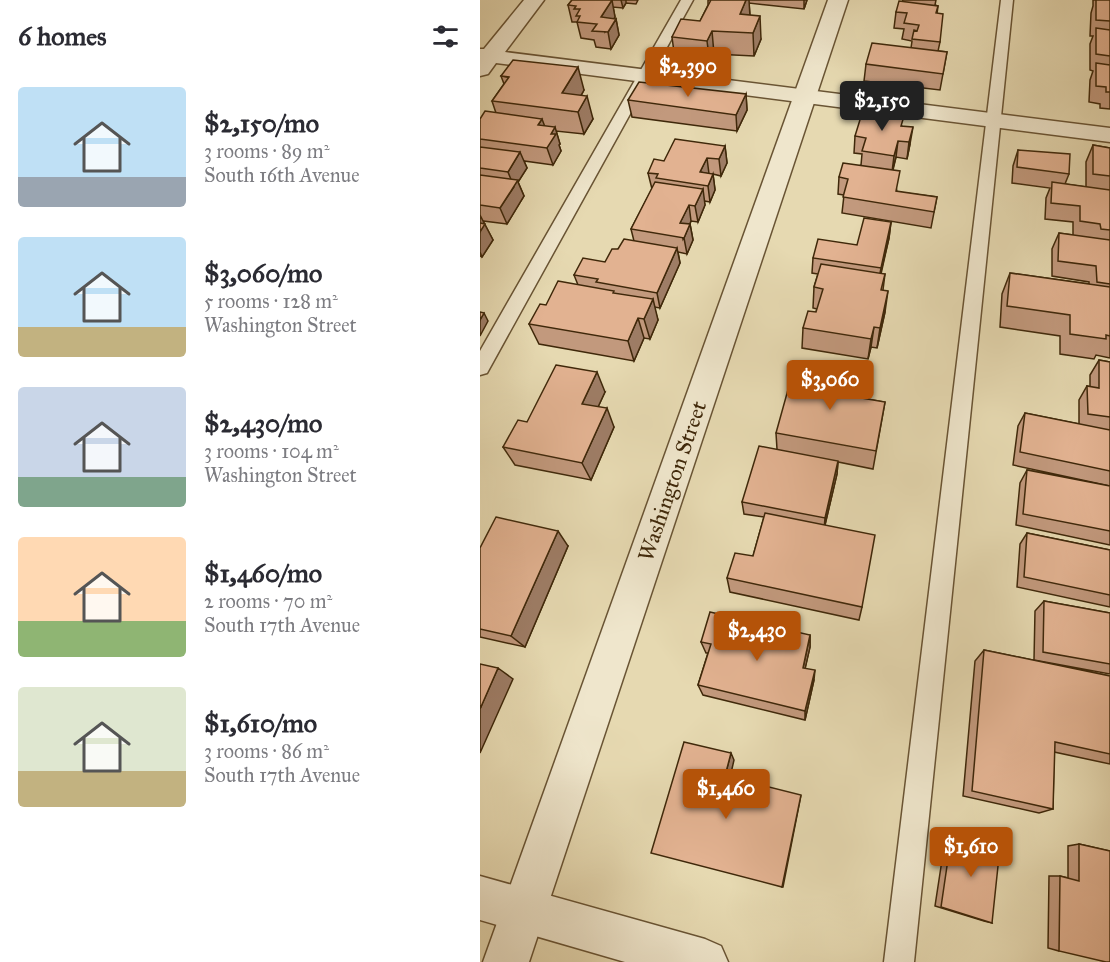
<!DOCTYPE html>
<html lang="en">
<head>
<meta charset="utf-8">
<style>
  body { margin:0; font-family:"IM FELL Great Primer",serif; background:#f2f2f3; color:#2b2b33; height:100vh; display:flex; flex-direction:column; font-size:22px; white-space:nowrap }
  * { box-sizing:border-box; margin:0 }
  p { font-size:20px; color:#7c7c81 }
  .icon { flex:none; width:33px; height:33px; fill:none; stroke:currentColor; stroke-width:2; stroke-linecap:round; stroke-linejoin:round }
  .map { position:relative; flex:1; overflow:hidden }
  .panel { display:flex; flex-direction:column; background:#fff; width:480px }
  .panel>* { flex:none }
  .price { position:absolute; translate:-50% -51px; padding:0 14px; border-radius:6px; background:#b45309; color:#fff; font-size:20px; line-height:39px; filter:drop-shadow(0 2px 3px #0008) }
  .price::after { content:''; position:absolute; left:50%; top:36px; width:18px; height:14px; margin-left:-9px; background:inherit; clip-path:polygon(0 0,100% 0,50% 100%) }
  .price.on { background:#222; color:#fff }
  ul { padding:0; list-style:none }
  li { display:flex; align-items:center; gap:18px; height:150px; padding:0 18px }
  li span { display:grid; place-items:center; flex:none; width:168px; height:120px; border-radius:6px; color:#555 }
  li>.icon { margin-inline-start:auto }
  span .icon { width:72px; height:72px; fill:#fffc; stroke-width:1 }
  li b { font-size:26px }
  h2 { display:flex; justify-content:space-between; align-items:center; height:72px; padding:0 18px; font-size:26px }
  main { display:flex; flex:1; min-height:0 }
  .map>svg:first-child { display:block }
</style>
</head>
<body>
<main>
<section class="panel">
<h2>6 homes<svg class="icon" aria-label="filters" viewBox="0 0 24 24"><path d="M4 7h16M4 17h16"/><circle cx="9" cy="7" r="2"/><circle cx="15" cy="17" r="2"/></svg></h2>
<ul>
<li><span style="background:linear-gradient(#bfe0f5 75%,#9aa5b1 0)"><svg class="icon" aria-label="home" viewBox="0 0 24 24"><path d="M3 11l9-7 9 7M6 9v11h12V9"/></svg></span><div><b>$2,150/mo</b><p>3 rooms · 89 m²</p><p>South 16th Avenue</p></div></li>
<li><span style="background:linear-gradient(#bfe0f5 75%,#c2b280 0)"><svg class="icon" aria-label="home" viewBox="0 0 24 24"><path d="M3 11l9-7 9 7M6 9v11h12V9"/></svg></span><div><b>$3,060/mo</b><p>5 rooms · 128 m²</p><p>Washington Street</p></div></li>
<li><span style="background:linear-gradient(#c9d6e8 75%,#7fa58c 0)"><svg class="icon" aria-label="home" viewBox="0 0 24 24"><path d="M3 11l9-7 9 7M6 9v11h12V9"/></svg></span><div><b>$2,430/mo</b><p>3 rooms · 104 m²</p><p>Washington Street</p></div></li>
<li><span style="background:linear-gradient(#ffd9b3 70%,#8fb573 0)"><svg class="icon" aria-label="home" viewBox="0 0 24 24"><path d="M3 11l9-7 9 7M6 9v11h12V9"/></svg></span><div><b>$1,460/mo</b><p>2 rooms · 70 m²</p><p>South 17th Avenue</p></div></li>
<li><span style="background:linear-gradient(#dfe7d0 70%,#c2b280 0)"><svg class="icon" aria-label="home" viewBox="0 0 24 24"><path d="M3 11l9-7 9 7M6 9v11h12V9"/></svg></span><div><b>$1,610/mo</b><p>3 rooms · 86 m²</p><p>South 17th Avenue</p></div></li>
</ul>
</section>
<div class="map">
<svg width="630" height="962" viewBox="0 0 630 962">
  <rect width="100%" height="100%" fill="#e6d9b1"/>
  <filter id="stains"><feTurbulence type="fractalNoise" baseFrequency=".00333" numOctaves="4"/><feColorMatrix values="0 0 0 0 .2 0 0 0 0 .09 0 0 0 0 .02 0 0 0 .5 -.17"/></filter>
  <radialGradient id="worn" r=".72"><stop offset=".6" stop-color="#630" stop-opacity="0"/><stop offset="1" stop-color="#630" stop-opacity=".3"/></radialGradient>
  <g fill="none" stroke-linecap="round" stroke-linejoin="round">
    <defs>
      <path id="service" d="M201,0H213L7,373L0,375V351Z
        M521,0H533L434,962H404Z"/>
      <path id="minor" d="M44,0H64L25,52L630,128V142L16,63L8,74L0,76V49H4Z
        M0,876L225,939L241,946L248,962H145L0,920Z"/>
      <path id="tertiary" d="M348,0H368L49,962H3Z"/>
    </defs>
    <!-- service casing -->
    <use href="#service" stroke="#695434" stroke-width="3"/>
    <!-- minor casing -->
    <use href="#minor" stroke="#695434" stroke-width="3"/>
    <!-- tertiary casing -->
    <use href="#tertiary" stroke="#695434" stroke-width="3"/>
    <!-- service -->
    <use href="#service" fill="#efe6cc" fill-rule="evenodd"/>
    <!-- minor -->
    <use href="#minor" fill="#efe6cc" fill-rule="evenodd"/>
    <!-- tertiary -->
    <use href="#tertiary" fill="#efe6cc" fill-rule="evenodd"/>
  </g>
  <!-- wall -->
  <path fill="#c2997d" stroke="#3f280a" stroke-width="1.5" d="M92,0H158L156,4L146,3L143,8L133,7L135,17L134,19H136L139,35L131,49L116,47L114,40L101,38L97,22H92L88,5Z
    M228,0H327L324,9L269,3L270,15L281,39L274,56L234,54L230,64L195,60L192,37L220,21L228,5Z
    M423,0H456L455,5L458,6L457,14L460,42L458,51L467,52L460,90L384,81L386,64L431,48L432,41L422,39L424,29L414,28L416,12Z
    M613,0H630V109L620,108V104L609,102L610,80L613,71L610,70V44L613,36H610L611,13L613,6Z
    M21,76L104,90L101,96L113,119L104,134L76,131L80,144L79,145L81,151L73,165L44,161L47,168L38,182L44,196L27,224L3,221L13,240L2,257L0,256V119L16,113L12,101L24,84Z
    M266,94L267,110L257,131L152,117L148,100Z
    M422,126L430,144L427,159L416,157L413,170L417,192L457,197L451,228L362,213L364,195L358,194L359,177L381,165L382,154L374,153L375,136Z
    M613,145L630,148V358L616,355L614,359L580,354V336L520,327L522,294L530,273L609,284V282L572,276V249L579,233L593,235V222L565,219L566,198L570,188L532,183L533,166L538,150L589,174L585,184L606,187V162Z
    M245,146L247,163L241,176L233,174L235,190L230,202L224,201L225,205L218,222L211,221L210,224L213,240L207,254L198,252L200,263L180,308L174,307L178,320L170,339L164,338L154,361L59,344L49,324L98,285L94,275L125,262L138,249L154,241L151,229L172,189L168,173L184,161Z
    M411,222L409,238L401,274H405L403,290L405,312L397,348L391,347L388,359L322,348L323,328L336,312L337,309L333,308L334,287L338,274L332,273L333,258L377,245Z
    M619,360L630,362V486L533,465L538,426L545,413L599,424V400L607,386L610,387V375Z
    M373,378L371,396L405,402L393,469L358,462L357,474L345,525L382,607L379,620L250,592L247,578L273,556L284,517L264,514L262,502L297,449L296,433Z
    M125,392L118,407L134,427L111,480L35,465L23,447L47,422Z
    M547,470L630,486V545L536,525L540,483Z
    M547,533L630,550V607L537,587L540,544Z
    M88,546L45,647L0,637V548Z
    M564,601L630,613V674L554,660L555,611Z
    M330,635V647L325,668L334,680L325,720L223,695L218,685L228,653H226L221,642Z
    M504,650L630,676V764L574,752L573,809L559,813L483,796L495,661Z
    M472,832L512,923L504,921L455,906L466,834Z
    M599,844L630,851L579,951L568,948L569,876H580L588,878V846Z"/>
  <!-- shaded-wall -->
  <path fill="#9e7d66" stroke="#3f280a" stroke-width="1.5" d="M132,0L135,17L125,32L121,17Z
    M141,0H146V3L143,8Z
    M266,0H269L270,17L260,14Z
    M324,0H327L324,9Z
    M280,16L281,39L274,56L273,33Z
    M136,19L139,35L131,49L128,32Z
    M232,31L234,54L230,64L227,41Z
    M98,67L104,90L92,111L82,93Z
    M266,94L267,110L257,131L256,115Z
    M107,96L113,119L104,134L98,112Z
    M62,119L68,135L58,125Z
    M75,127L80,144L79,145L81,151L73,165L67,148L71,134Z
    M433,127L430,144L427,159L429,142Z
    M418,141L416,157L412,172L414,156Z
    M245,146L247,163L241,176L239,159Z
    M40,152L47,168L38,182L44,196L27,224L20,208L34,187L28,172Z
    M227,158L229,174L220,172Z
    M233,174L235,190L230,202L228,186Z
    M223,189L225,205L218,222L215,206Z
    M209,205L211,221L203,239L200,223Z
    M0,215L13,240L2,257L0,252Z
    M411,222L409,238L398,284L401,268Z
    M210,224L213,240L207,254L204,238Z
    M197,248L200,263L180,308L177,293Z
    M408,291L405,312L397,348L400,328Z
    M173,299L178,320L170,339L164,319Z
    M4,313L8,321L0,336V320Z
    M158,318L164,338L154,361L148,341Z
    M394,327L391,347L388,359L391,339Z
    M117,372L125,392L111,422L102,404Z
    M127,408L134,427L111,480L102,463Z
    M358,461L357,474L344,529L345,518Z
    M78,531L88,546L45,647L31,636Z
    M330,635V647L323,678V668Z
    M18,668L33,679L0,753V709Z
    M335,670L334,680L325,720V711Z
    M251,753L254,760L249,782L245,776Z
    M321,795L303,887H302Z"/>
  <!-- building -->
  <path fill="#e2b291" stroke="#3f280a" stroke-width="1.5" d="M92,0H132L121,17L136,19L128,32L112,31L117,24L97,22L100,16H96L100,9H94L96,6L88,5Z
    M231,0H266L260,14L280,16L273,33L232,31L227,41L192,37L201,19L220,21Z
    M616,0H630V21L616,20Z
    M419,1L458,6L456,13L463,14L460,42L432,39L434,30L437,31L439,25L424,23L427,13L416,12Z
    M616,28L630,30V56L616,54Z
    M392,43L467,52L463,74L386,64Z
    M33,60L98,67L82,93L107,96L98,112L12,101L29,77L21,76Z
    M616,63L630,65V92H626V87L616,86Z
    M159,82L266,94L256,115L148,100Z
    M383,110L424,116L421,126L433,127L429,142L418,141L414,156L382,151L386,138L375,136Z
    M5,111L62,119L58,125L75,127L71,134H76L67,148L0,139V119Z
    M195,139L245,146L239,159L227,158L220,172L233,174L228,186L176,178L178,174L168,173L174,159L184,161Z
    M613,145L630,148V176L613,174Z
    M0,147L40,152L28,172L0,168Z
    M538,150L590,154L589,174L537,167Z
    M363,163L420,171L416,191L457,197L454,212L363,197L368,179L359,177Z
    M0,175L38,180L20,208L0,205Z
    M175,182L223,189L215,206L209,205L200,223L210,224L204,238L151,229Z
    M572,182L630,190V230L621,229L620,224L600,221V206L571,203Z
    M384,218L411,222L401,268L333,258L338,239L377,245Z
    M0,223L5,224L0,232Z
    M579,233L630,240V284L617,282L616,266L578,261Z
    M144,239L197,248L177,293L116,282L118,279L94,275L103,258L125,262L132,249H138Z
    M341,264L405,274L401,290L408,291L400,328L394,327L391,339L323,328L328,311L336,312L343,289L334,287Z
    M530,273L630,287V336L626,335V339L590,334V315L527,306Z
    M78,281L134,291L133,293L173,299L164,319L158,318L148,341L49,324L60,304L66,305Z
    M0,312L4,313L0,320Z
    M619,360L630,362V417L608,414L607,386L619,388Z
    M76,365L117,372L102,404L127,408L102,463L23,447L38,420L47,422Z
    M314,368L373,378L369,396L405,402L396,451L296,433Z
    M545,413L630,430V471L540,452Z
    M279,446L358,461L345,518L262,502Z
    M547,470L630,486V531L543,514Z
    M285,513L395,535L382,607L247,578L255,553L273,556Z
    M16,517L78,531L31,636L0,629V548Z
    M547,533L630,550V595L544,577Z
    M564,601L630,613V664L563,652Z
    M230,612L330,635L323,668L335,670L325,711L218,685L231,644L221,642Z
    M504,650L630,676V754L575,742L573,809L492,791Z
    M0,664L18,668L0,709Z
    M204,742L251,753L245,776L321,795L302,887L171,853Z
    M472,832L520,847L512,923L461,907Z
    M599,844L630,851V962H626L579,951L580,876L599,881Z"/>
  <g text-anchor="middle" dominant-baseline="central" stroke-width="4.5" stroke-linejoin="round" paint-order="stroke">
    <!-- street labels -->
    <g font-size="22" fill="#3f280a" stroke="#efe6cc">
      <text transform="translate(192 481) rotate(-71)">Washington Street</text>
    </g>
  </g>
  <rect width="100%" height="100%" filter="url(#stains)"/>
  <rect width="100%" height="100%" fill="url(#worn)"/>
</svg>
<b class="price" style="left:208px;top:98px">$2,390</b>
<b class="price on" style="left:402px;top:132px">$2,150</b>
<b class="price" style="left:350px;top:411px">$3,060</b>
<b class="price" style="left:277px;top:662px">$2,430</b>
<b class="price" style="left:246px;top:820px">$1,460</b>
<b class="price" style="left:491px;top:878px">$1,610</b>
</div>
</main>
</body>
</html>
